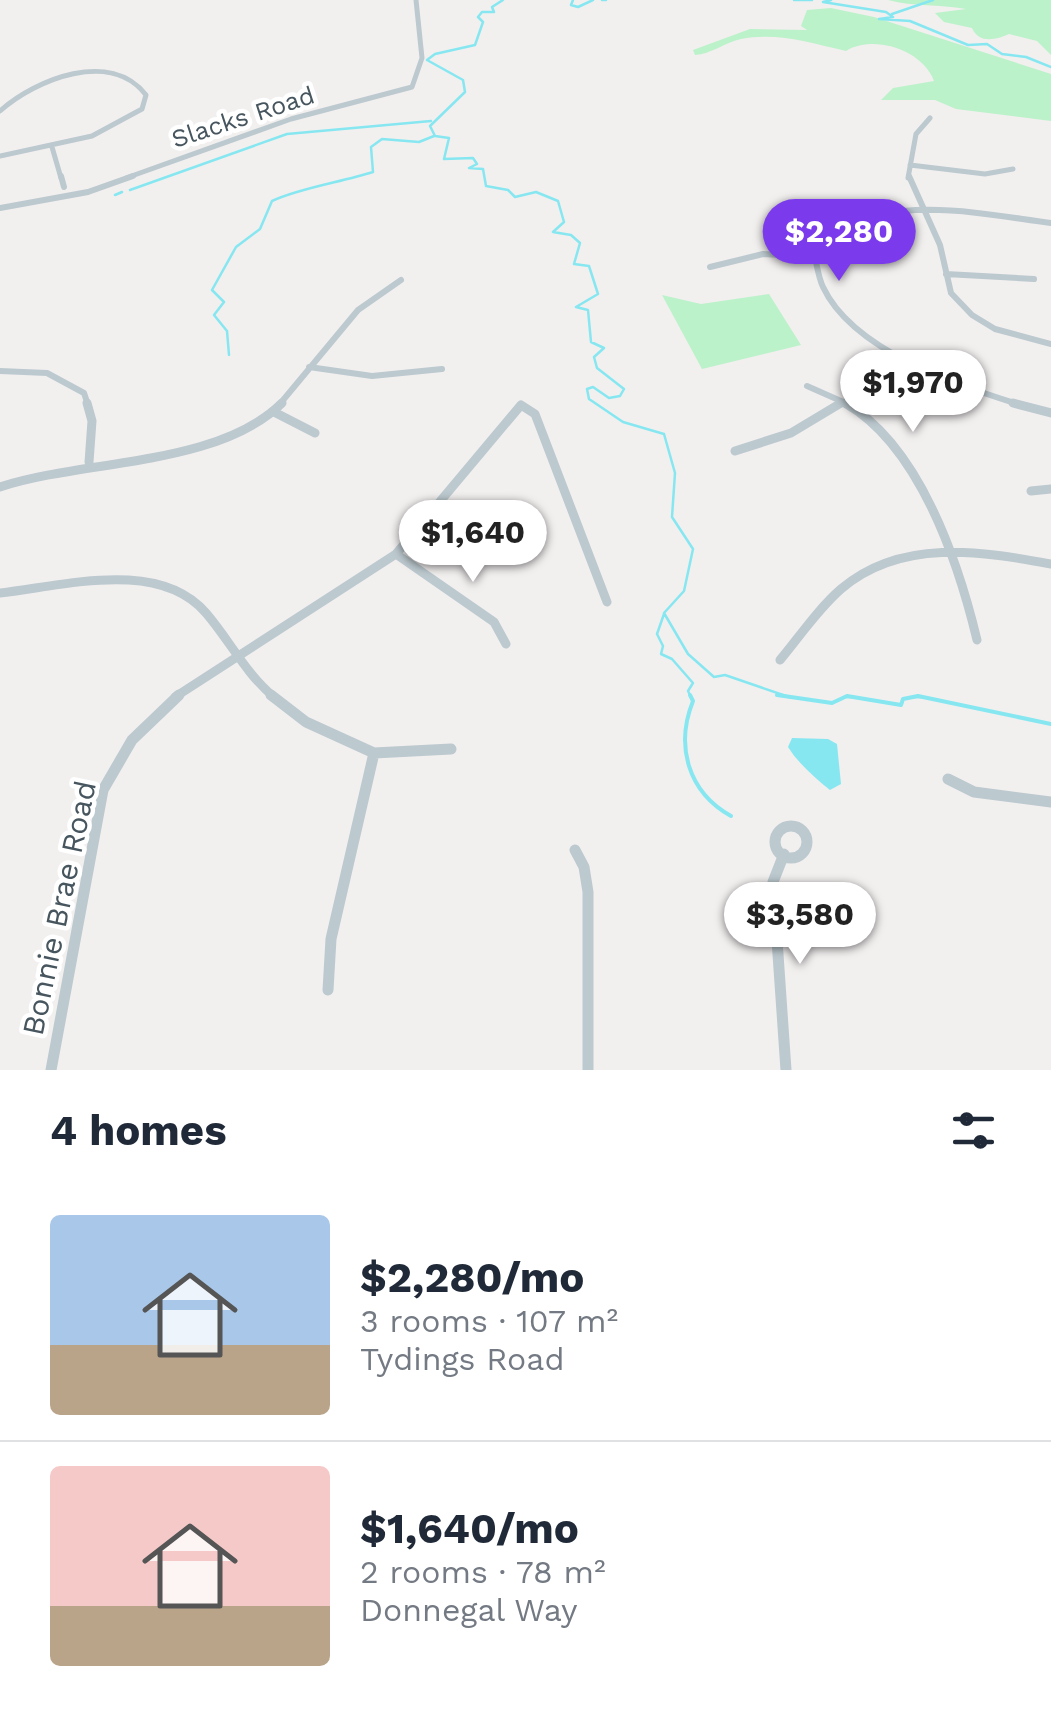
<!DOCTYPE html>
<html lang="en">
<head>
<meta charset="utf-8">
<style>
  body { margin:0; font-family:"Work Sans",sans-serif; background:#f6f6f7; color:#1f2937; height:100vh; display:flex; flex-direction:column; font-size:38px; white-space:nowrap }
  * { box-sizing:border-box; margin:0 }
  p { font-size:32px; color:#747a83 }
  .icon { flex:none; width:55px; height:55px; fill:none; stroke:currentColor; stroke-width:2; stroke-linecap:round; stroke-linejoin:round }
  .map { position:relative; height:1070px; overflow:hidden }
  .sheet { display:flex; flex-direction:column; background:#fff; flex:1 }
  .sheet>* { flex:none }
  .price { position:absolute; translate:-50% -85px; padding:0 22px; border-radius:35px; background:#fff; color:#222; font-size:32px; line-height:65px; filter:drop-shadow(0 2px 5px #0008) }
  .price::after { content:''; position:absolute; left:50%; top:60px; width:30px; height:22px; margin-left:-15px; background:inherit; clip-path:polygon(0 0,100% 0,50% 100%) }
  .price.current { background:#7c3aed; color:#fff }
  ul { padding:0; list-style:none }
  li { display:flex; align-items:center; gap:30px; height:250px; padding:0 50px }
  li+li { border-top:2px solid #e0e1e3 }
  li span { display:grid; place-items:center; flex:none; width:280px; height:200px; border-radius:10px; color:#555 }
  li>.icon { margin-inline-start:auto }
  span .icon { width:120px; height:120px; fill:#fffc; stroke-width:1 }
  li b { font-size:42px }
  h2 { display:flex; justify-content:space-between; align-items:center; height:120px; padding:0 50px; font-size:42px }
  .map>svg:first-child { display:block }
</style>
</head>
<body>
<div class="map">
<svg width="1051" height="1070" viewBox="0 0 1051 1070">
  <rect width="100%" height="100%" fill="#f2efef"/>
  <!-- green -->
  <path fill="#bbf2ca" d="M888,0H1051V55L1037,41L1009,34C996,40 979,44 972,28L944,22L935,13L966,9C938,4 915,7 888,0Z
    M831,8L874,17L1051,74V121L956,109L935,100H881L893,88L934,81C923,50 873,34 846,51C811,43 777,32 741,39C724,43 711,54 695,55L693,50L750,29L807,30L801,26L807,10Z
    M769,294L801,345L702,369L662,295L701,304Z"/>
  <!-- water -->
  <path fill="#86e7f1" d="M792,738L828,739L837,744L841,784L830,790C815,778 798,763 788,747Z"/>
  <g fill="none" stroke-linecap="round" stroke-linejoin="round">
    <!-- stream-far1 -->
    <path stroke="#86e7f1" stroke-width="2.5" d="M503,0L492,7L494,12H482L478,17L483,22L475,45L435,54L427,60L463,80L465,92L430,126L435,136L449,138L444,159L473,158L477,164L469,168L483,169L486,186L508,190L515,197L536,192L558,201L564,222L553,232L571,235L580,243L574,264L589,266L598,294L576,307L588,310L591,342L604,348L594,357L597,368L624,389L620,396L609,398L593,387L587,389L589,399L623,422L664,434L675,473L672,517L693,549L684,591L664,613L688,654L714,677L725,675L789,697
      M573,0L571,5L578,7L593,0
      M602,0H606
      M794,0H812
      M831,0L823,2L886,12L893,17L879,19L910,21L968,45L987,44L1002,54L1026,57L1051,67
      M892,14L933,0
      M130,190L287,134L431,121
      M115,195L122,192
      M229,355L227,331L214,315L224,302L212,290L236,247L260,229L272,201C299,188 342,182 373,172L371,147L382,139L419,142L434,136
      M664,614L657,634L663,646L661,654L672,659L693,683L688,691L691,697
      M845,697H853
      M913,697H923"/>
    <!-- stream -->
    <path stroke="#86e7f1" stroke-width="4" d="M690,695L693,701C675,746 688,792 731,816
      M777,695L832,703L847,696L901,705L903,699L918,696L1051,724"/>
    <!-- minor-far3 -->
    <path stroke="#bcc9cf" stroke-width="5" d="M0,111C36,79 111,49 146,95L142,109L92,136L0,156
      M52,147L61,178
      M910,165L985,174L1013,169
      M126,178L291,119L412,87L422,58L416,0
      M908,178L916,134L930,118"/>
    <!-- minor-far2 -->
    <path stroke="#bcc9cf" stroke-width="6" d="M61,176L64,187
      M909,176L940,245L951,293L972,315L995,329L1051,344
      M0,208L88,192L133,176
      M710,267L763,254L815,257
      M946,274L1034,279
      M309,367L372,376L442,369
      M0,371L47,373L84,393L88,405
      M807,386L850,405
      M279,405L358,310L401,280
      M837,405L843,402
      M1021,405C959,386 853,351 823,287C819,279 817,267 815,257C823,247 831,235 842,229C902,195 987,215 1051,223"/>
    <!-- minor-far1 -->
    <path stroke="#bcc9cf" stroke-width="9" d="M87,403L92,421L89,462
      M845,403C919,445 958,561 977,640
      M1013,403L1051,413
      M274,412L315,433
      M735,451L791,433L841,403
      M0,487C85,459 217,467 282,403
      M1031,491L1051,489
      M396,554L494,622L506,644
      M0,593C63,586 159,558 206,613C230,641 246,674 274,697
      M780,660C800,636 818,609 841,589C901,538 980,551 1051,564
      M175,697L396,554L521,405L535,414L607,602"/>
    <!-- minor -->
    <path stroke="#bcc9cf" stroke-width="11" d="M271,695L306,722L374,753L451,749
      M948,779L974,792L1051,802
      M775 842a16 16 0 1 1 32 0a16 16 0 1 1-32 0Z
      M575,850L584,867L588,892V1070
      M784,854L773,882L786,1070
      M328,990L331,939L374,753
      M51,1070L103,790L132,740L179,695"/>
  </g>
  <g text-anchor="middle" dominant-baseline="central" stroke-width="9" stroke-linejoin="round" paint-order="stroke">
    <!-- far-street labels -->
    <g font-size="25" fill="#46555e" stroke="#fff">
      <text transform="translate(243 117) rotate(-18)">Slacks Road</text>
    </g>
    <!-- street labels -->
    <g font-size="30" fill="#46555e" stroke="#fff">
      <text transform="translate(59 908) rotate(-78)">Bonnie Brae Road</text>
    </g>
  </g>
</svg>
<b class="price current" style="left:839px;top:284px">$2,280</b>
<b class="price" style="left:913px;top:435px">$1,970</b>
<b class="price" style="left:473px;top:585px">$1,640</b>
<b class="price" style="left:800px;top:967px">$3,580</b>
</div>
<section class="sheet">
<h2>4 homes<svg class="icon" aria-label="filters" viewBox="0 0 24 24"><path d="M4 7h16M4 17h16"/><circle cx="9" cy="7" r="2"/><circle cx="15" cy="17" r="2"/></svg></h2>
<ul>
<li><span style="background:linear-gradient(#a9c7e8 65%,#b9a48a 0)"><svg class="icon" aria-label="home" viewBox="0 0 24 24"><path d="M3 11l9-7 9 7M6 9v11h12V9"/></svg></span><div><b>$2,280/mo</b><p>3 rooms · 107 m²</p><p>Tydings Road</p></div></li>
<li><span style="background:linear-gradient(#f6c9c9 70%,#b9a48a 0)"><svg class="icon" aria-label="home" viewBox="0 0 24 24"><path d="M3 11l9-7 9 7M6 9v11h12V9"/></svg></span><div><b>$1,640/mo</b><p>2 rooms · 78 m²</p><p>Donnegal Way</p></div></li>
</ul>
</section>
</body>
</html>
